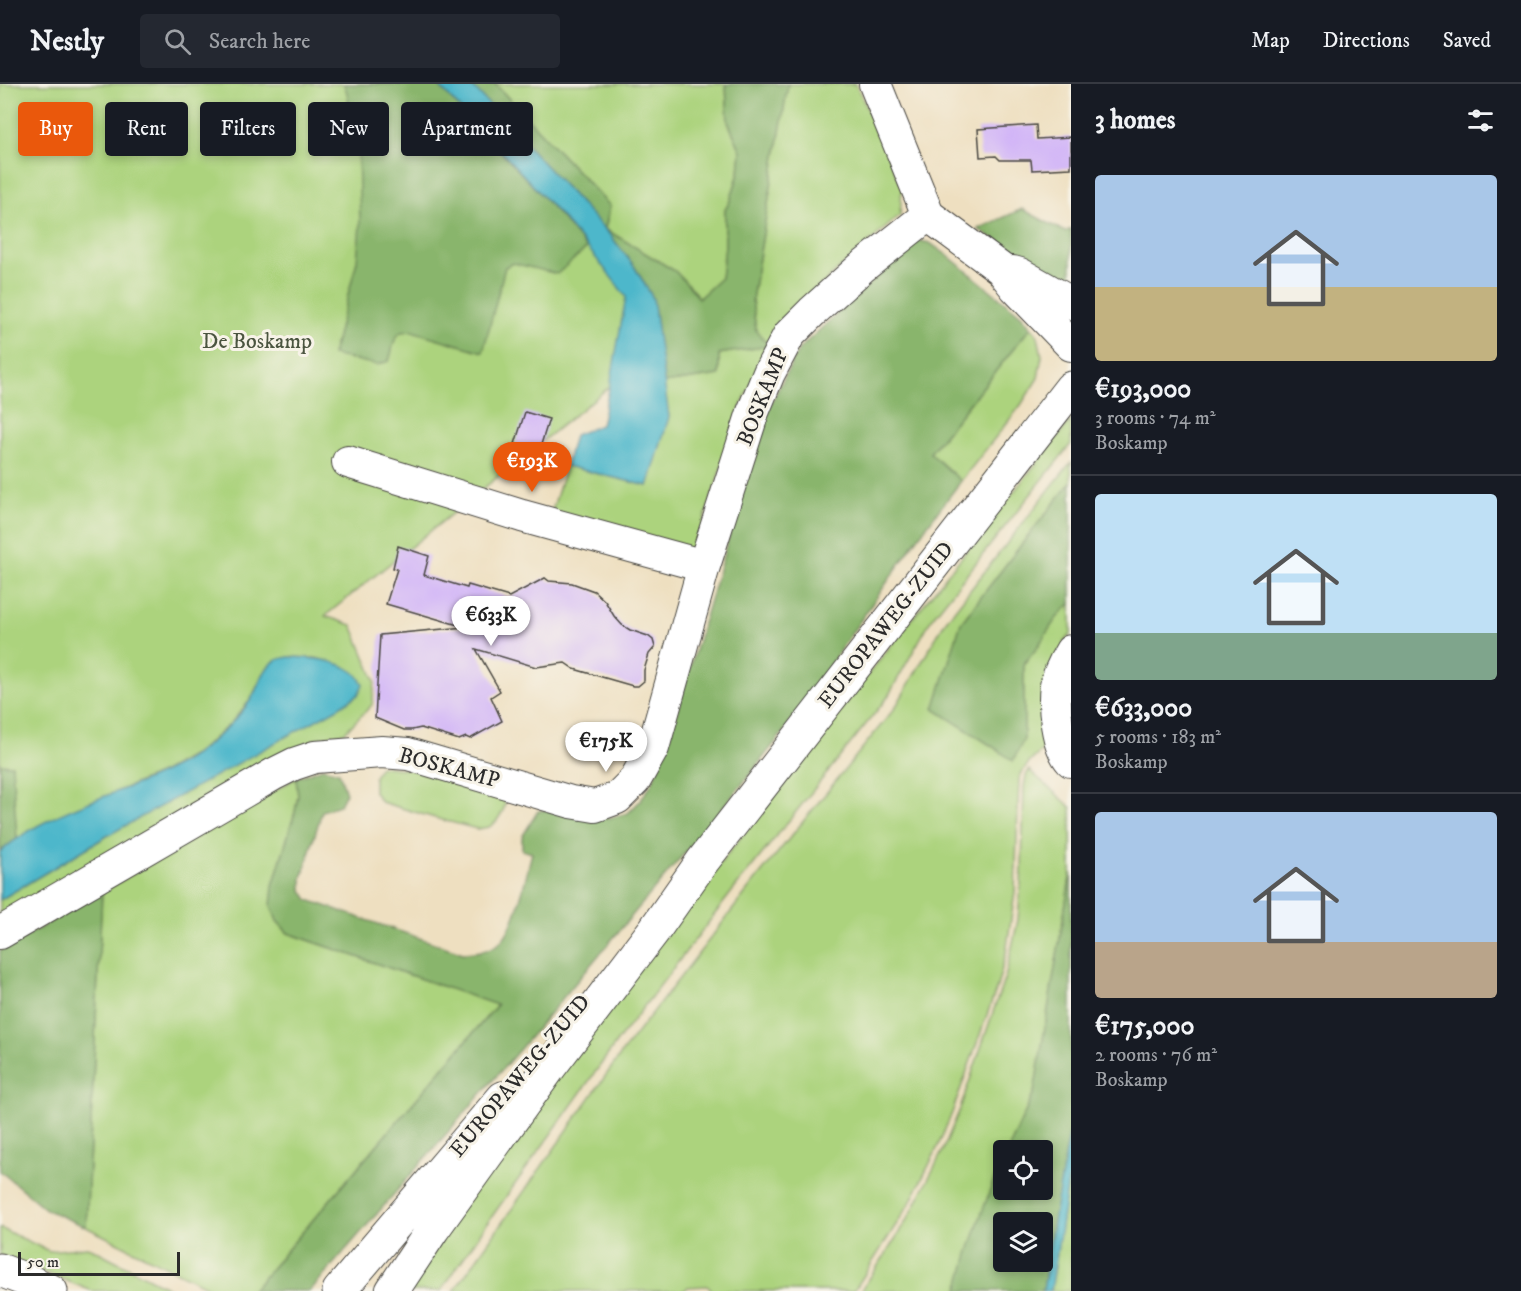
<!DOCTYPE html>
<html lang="en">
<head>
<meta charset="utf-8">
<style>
  body { margin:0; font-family:"IM FELL DW Pica",serif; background:#242831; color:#f1f3f6; height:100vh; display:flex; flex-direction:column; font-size:22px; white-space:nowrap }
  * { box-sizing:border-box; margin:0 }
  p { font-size:20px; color:#9ea1a6 }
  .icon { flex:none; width:33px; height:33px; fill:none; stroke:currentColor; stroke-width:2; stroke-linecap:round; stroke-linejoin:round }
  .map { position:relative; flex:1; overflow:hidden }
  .details { display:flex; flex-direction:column; background:#171b24; width:450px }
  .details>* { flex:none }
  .hud { position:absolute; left:18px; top:18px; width:570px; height:54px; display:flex; gap:12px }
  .tools { position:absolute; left:993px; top:1056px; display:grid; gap:12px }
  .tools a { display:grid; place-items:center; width:60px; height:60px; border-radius:6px; background:#171b24; box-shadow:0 3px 9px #0003; font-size:30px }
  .scale { position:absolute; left:18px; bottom:15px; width:162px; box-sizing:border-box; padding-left:6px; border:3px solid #2b2b2b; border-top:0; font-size:16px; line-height:21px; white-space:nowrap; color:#2b2b2b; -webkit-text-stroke:4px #f7f3e8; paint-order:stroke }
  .price { position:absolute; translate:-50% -51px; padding:0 14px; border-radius:21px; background:#fff; color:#222; font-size:20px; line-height:39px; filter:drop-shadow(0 2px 3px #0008) }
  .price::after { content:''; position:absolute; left:50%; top:36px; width:18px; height:14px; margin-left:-9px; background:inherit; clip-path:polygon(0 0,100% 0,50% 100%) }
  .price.active { background:#ea580c; color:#fff }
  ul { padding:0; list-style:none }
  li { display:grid; align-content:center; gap:12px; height:318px; padding:0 24px }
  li+li { border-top:2px solid #363941 }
  li span { display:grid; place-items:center; height:186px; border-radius:6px; color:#555 }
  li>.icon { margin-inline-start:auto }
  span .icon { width:108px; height:108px; fill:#fffc; stroke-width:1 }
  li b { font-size:26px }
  h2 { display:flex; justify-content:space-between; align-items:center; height:72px; padding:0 24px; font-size:26px }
  .chip { padding:0 21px; border-radius:6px; background:#171b24; box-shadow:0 3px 9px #0003; font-size:21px; line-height:54px }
  .chip.active { background:#ea580c; color:#fff }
  header { display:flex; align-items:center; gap:36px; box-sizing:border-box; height:84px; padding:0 30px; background:#171b24; border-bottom:2px solid #363941 }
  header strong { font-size:28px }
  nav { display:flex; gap:33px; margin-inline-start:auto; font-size:21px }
  .search { width:420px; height:54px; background:#242831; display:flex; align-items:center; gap:15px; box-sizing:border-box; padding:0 21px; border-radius:6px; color:#9ea1a6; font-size:22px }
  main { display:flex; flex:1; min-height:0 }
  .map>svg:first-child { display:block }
</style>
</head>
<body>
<header>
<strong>Nestly</strong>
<div class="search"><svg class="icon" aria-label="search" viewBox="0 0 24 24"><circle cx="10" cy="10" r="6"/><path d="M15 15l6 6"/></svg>Search here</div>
<nav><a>Map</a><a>Directions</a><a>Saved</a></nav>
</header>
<main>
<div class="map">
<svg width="1071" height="1207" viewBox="0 0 1071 1207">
  <rect width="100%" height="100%" fill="#f7f3e8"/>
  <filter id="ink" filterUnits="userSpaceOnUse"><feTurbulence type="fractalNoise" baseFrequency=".0167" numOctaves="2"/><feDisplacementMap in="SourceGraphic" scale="12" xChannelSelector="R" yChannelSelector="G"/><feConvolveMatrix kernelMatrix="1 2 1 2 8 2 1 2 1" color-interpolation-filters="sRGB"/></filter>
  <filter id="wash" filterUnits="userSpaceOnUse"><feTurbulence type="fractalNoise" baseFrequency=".008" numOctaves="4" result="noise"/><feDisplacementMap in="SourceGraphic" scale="24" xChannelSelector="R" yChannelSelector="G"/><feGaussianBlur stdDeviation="1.35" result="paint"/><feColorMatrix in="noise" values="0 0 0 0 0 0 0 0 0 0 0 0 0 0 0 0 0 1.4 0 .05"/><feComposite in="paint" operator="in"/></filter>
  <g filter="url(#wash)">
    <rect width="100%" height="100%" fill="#eedfc0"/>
    <!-- green -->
    <path fill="#acd37d" stroke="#6c7f54" stroke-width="1.5" d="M0,0H442L695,234L325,532L352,541L375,597L372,621L345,648L315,655L269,680L0,840V816L107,752L340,581L316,574L289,573L263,590L251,615L230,640L198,668L163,688L99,715L0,795Z
      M495,0H726L728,38L741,67L739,89L730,117L725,126V162L721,194L699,214L690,203L675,187L605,145L610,122Z
      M788,0H856L902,104L900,131L778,239L740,325L694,468L551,430L566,382L648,402L669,333L664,299L719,291V270L768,261L756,246L752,216Z
      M1031,243L1038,252L1042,272L1038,294L1021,321L961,397L930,369Z
      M1071,336V360L932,534L887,614L731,809L619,955L488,1138L441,1207H401L509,1050L884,570Z
      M1071,378V398L1021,461L961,539L935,625L1013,676L1024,655V579C1043,562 1050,535 1071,520V551L1064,558L1049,659C1039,672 1025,678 1019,695L1015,808L1006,869L997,903L952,1029L935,1069L910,1119L854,1207H713L707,1202L688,1203L684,1207H454L623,967L754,798L895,624L945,538Z
      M380,682L414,686L506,715L503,727L496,738L489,743L477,745L435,734L381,718L374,708V693Z
      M1029,686L1071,723V788L1034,1009L1008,1066H1004C1003,1081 997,1088 992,1101C981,1137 967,1171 958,1207H861L889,1165L911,1129L942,1068L960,1025L1006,890L1018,836L1022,786L1024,703L1026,692Z
      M296,694L298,712L295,728L273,802L277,837L288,849L497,921L252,1207H216L86,1143L102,808Z
      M1071,1078V1207H1051Z
      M0,1144L49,1167L87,1163L93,1165L174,1207H92L0,1171Z"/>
    <!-- forest -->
    <path fill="#89b56c" stroke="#5a704c" stroke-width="1.5" fill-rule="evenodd" d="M344,0H437L546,116L587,164L557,190L513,179L505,183L483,268L412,247L401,248C392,256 393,266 389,277L377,281L332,271L357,177L360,141L358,65L347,9Z
      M470,0H495L610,122L605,145L675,187L690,203L699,214L721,194L725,162V126L730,117L739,89L741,67L728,38L726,0H788L752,216L756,246L769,262L719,270V291L664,299L653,214L634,182L610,151Z
      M1022,125L1065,148L1071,145V201L978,145Z
      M917,156L930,159L947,171L1021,231L1031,243L930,369L961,397L917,455L782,650L735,709L520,965L310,1207H252L497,921L288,849L277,837L271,822L273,802L295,728L298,712L296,694L322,684L339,688L346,709L340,721L322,727L302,794V806L308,816L463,869C475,868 487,868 498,860C517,845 525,793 532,769L522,766V753L538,727L551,725L609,734L628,729L640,717L652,699L666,664L765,331L799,265Z
      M1071,398V520C1050,535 1043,562 1024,579V655L1013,677L995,664L934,625L961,539L1021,461Z
      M0,680L12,681L17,755L0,767Z
      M1071,788V1041L1053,1138L1043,1207H958C969,1163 984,1118 1003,1076L1004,1106H1042V1066H1008L1034,1009ZM1004,1138H1042V1178H1004Z
      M102,808L86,1143L47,1126L0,1087V867Z"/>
    <!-- water -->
    <path fill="#4eb7cb" stroke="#3c717b" stroke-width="1.5" d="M437,0H470L610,151L634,182L653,214L669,333L648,402L566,382L574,351L601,341L610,301L626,213C570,136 502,69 437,0Z
      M289,573C311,574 335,575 354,588C358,591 360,595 363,600L358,611L338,624L107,752L0,816V768C40,733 91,718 139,699C160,690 182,681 200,667C219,652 238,635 251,615C259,603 262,585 275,577C279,574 285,574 289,573Z
      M1071,1041V1078L1051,1207H1043L1053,1138Z"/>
    <g id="blocks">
      <!-- building -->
      <path fill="#d0b2f8" d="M1036,41L1037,55L1071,53V84L1032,86L1031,76H1000L996,72L980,73L978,45Z
        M525,328L549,335L539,367L515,360Z
        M398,462L429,472L424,491L467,504L468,501L509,513L545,494L549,497L572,499L594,507L605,517L614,532L622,541L630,546L648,552L653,556L655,563L649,570L644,586V597L638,602H633L574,585L565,579L536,583L476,565L500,607L491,613L502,637L470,655L466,653L459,656L421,644L412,646H404L375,634L380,551L465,543L386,520L397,485L393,484Z"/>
    </g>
  </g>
  <g filter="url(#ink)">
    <use href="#blocks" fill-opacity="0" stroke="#484641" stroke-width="1.5"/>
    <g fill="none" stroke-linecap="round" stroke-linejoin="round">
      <defs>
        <path id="minor" d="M875,0L928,131L1001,185L1016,204L1071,261
          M1013,188L1020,190L1071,219
          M348,378L522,432L704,482
          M1071,567C1065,577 1058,590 1056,602C1053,622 1057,662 1071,677
          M0,849L274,690L294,680L315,673L382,668L408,670L571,718L595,722L617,714L635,696L653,664L704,482L753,328L769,289L789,251L812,228L861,184L928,131"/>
        <path id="major" d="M0,1186L21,1194L51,1207
          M339,1207L503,1014
          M392,1207L433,1145L549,984L655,845L702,778L1071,304"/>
      </defs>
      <!-- minor casing -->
      <use href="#minor" stroke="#484641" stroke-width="34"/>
      <!-- major casing -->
      <use href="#major" stroke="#484641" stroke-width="35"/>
      <!-- minor -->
      <use href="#minor" stroke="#fff" stroke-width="32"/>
      <!-- major -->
      <use href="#major" stroke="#fff" stroke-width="33"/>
    </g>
  </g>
  <g text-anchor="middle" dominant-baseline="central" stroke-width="6" stroke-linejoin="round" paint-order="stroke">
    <!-- park labels -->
    <g font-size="22" fill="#4b5540" stroke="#f7f3e8">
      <text x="257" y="257">De Boskamp</text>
    </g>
    <!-- street labels -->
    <g font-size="22" fill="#2b2b2b" stroke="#f7f3e8">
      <text transform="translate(763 313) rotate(-68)">BOSKAMP</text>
      <text transform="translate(886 541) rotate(-52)">EUROPAWEG-ZUID</text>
      <text transform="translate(449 684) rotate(15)">BOSKAMP</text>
      <text transform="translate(520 992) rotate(-50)">EUROPAWEG-ZUID</text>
    </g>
  </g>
</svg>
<div class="tools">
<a><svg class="icon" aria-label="locate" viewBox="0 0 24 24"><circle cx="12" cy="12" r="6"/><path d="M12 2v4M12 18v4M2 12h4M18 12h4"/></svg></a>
<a><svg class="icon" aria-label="layers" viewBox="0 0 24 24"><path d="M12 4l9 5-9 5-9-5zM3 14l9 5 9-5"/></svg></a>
</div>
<div class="scale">50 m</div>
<b class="price active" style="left:532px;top:409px">€193K</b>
<b class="price" style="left:491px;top:563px">€633K</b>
<b class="price" style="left:606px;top:689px">€175K</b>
<div class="hud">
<a class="chip active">Buy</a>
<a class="chip">Rent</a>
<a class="chip">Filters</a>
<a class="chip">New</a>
<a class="chip">Apartment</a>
</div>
</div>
<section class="details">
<h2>3 homes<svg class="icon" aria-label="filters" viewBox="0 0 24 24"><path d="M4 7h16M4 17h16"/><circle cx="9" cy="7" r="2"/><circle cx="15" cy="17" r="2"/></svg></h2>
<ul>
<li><span style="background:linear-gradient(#a9c7e8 60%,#c2b280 0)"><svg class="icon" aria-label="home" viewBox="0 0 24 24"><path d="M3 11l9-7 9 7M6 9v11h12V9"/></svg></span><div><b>€193,000</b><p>3 rooms · 74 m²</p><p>Boskamp</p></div></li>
<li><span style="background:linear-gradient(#bfe0f5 75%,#7fa58c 0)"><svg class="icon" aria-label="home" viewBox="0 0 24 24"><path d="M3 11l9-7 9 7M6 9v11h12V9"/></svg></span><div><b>€633,000</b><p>5 rooms · 183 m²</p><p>Boskamp</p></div></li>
<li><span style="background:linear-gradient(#a9c7e8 70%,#b9a48a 0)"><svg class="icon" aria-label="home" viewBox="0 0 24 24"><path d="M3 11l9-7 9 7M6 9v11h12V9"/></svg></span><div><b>€175,000</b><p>2 rooms · 76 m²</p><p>Boskamp</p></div></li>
</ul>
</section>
</main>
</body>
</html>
